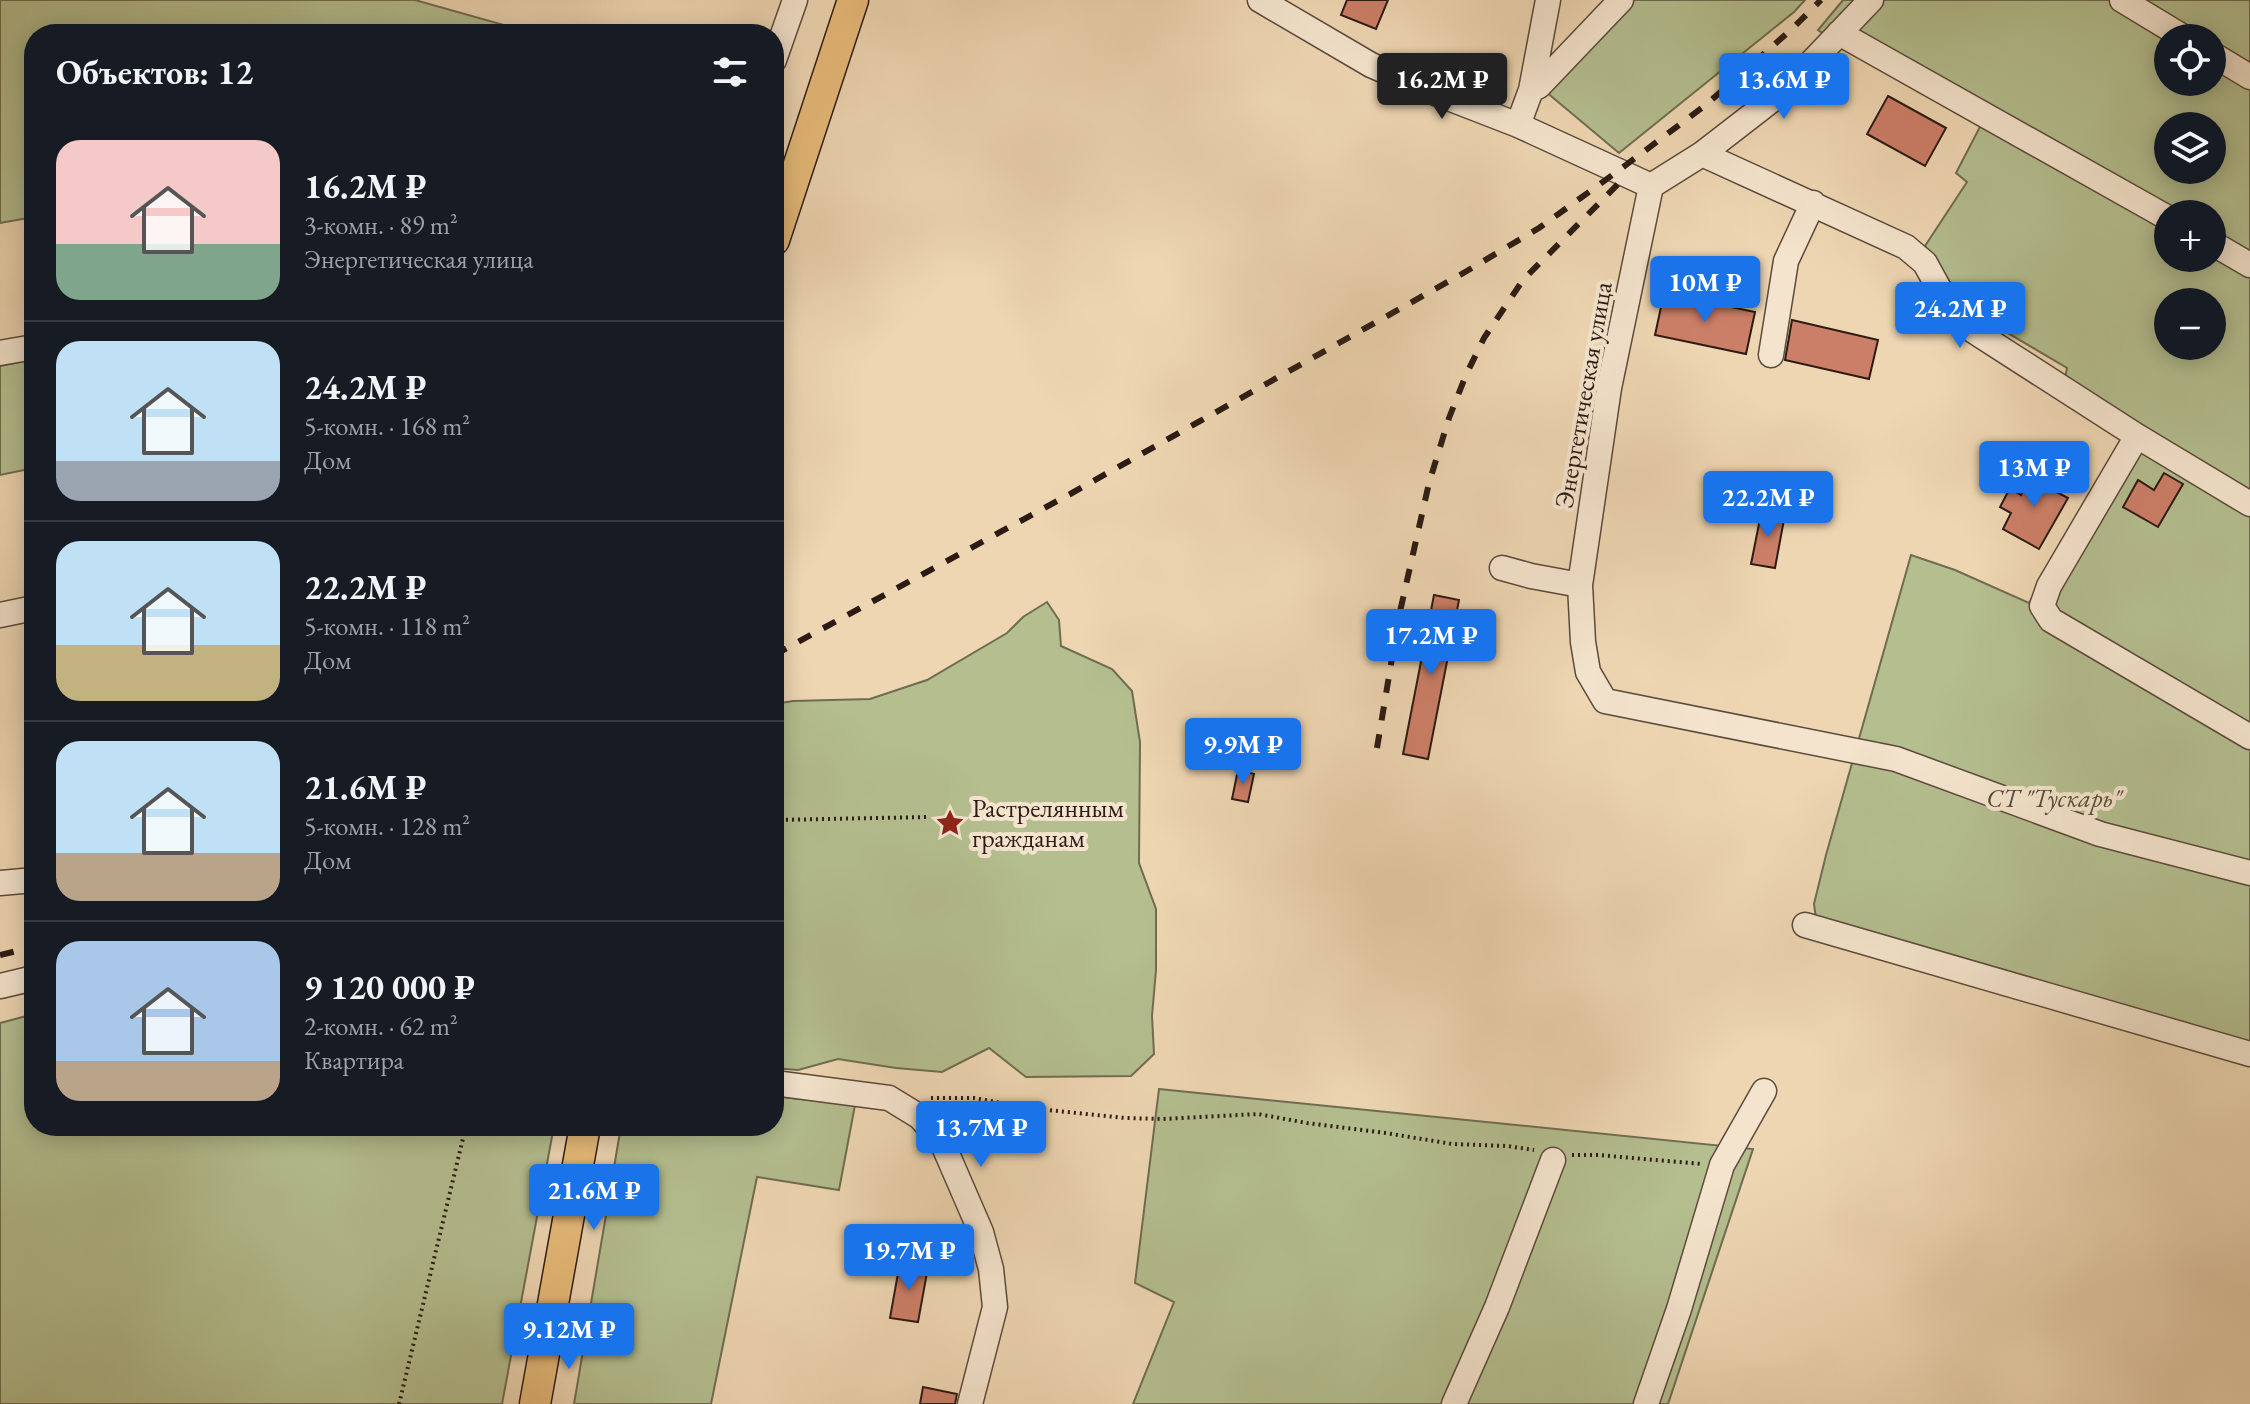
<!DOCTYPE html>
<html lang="ru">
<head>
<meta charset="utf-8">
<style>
  body { margin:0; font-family:"EB Garamond",serif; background:#20242c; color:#f1f3f6; height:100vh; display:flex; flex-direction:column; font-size:30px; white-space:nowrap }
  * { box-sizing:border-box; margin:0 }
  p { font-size:26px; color:#9ea1a6 }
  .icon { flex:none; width:44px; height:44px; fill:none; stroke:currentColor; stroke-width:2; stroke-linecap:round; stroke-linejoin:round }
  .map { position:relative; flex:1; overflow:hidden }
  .details { position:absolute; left:24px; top:24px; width:760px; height:1112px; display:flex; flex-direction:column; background:#171b24; border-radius:32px; box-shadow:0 4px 20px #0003 }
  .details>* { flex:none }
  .tools { position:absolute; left:2154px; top:24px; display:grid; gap:16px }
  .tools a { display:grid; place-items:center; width:72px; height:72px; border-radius:50%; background:#171b24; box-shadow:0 4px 20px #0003; font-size:40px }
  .price { position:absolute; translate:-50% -68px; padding:0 18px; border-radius:8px; background:#1a73e8; color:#fff; font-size:26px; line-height:52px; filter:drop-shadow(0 2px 4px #0008) }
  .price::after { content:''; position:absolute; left:50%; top:48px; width:24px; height:18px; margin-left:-12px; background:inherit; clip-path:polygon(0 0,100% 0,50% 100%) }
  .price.on { background:#222; color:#fff }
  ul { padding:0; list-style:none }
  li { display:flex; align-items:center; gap:24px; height:200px; padding:0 32px }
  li+li { border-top:2px solid #363941 }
  li span { display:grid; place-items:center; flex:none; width:224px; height:160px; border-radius:24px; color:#555 }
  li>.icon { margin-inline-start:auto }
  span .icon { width:96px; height:96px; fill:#fffc; stroke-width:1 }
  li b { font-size:34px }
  h2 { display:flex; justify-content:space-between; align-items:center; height:96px; padding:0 32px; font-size:34px }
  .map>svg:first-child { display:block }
</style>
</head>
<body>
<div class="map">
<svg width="2250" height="1404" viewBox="0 0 2250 1404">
  <rect width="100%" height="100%" fill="#eed6b2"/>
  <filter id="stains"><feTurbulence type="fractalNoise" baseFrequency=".0025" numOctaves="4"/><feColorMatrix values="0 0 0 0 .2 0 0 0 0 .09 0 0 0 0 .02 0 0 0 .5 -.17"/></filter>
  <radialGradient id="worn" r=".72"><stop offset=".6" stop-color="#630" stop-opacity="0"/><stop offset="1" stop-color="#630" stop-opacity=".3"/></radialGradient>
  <!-- green -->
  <path fill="#b4be8f" stroke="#706c52" stroke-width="2" fill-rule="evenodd" d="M0,0H415L536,34H34V217L0,223Z
    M1621,0H1805L1794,12L1619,153L1539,86Z
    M1843,0H2250V1062L1818,933L1814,904L1826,855L1911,555L1955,570L2029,603L2126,440L2061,399L2067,368L1969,310L1925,246L1967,182L1956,173L1982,123L1848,51L1818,30ZM2168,38H2212V82H2168ZM2168,126H2212V170H2168ZM2168,214H2212V258H2168ZM2168,302H2212V346H2168Z
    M34,359V468L0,475V366Z
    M1047,602L1059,620L1061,646L1112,669L1132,691L1140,742L1139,863L1156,909V970L1152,1016L1154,1054L1131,1076L1026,1077L989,1048L942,1072L896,1068L838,1059L798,1070L774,1068V704L793,701L870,699L927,680L1007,633L1023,617Z
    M34,1014V1126H554L502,1404H0V1023Z
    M1159,1089L1753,1149L1668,1404H1133L1174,1302L1135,1283Z
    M774,1096L855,1105L839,1190L757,1177L711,1404H574L621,1126H774Z"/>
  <!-- building -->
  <path fill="#cc7f68" stroke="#2c1b14" stroke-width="2" d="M1347,0H1388L1376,29L1341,15Z
    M1888,96L1946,128L1925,166L1867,134Z
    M1664,293L1755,312L1746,354L1655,335Z
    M1792,320L1878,340L1869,379L1785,360Z
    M2037,466L2056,476L2049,488L2068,498L2039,549L2003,529L2011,513L2000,507L2010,488L2021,495Z
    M2164,473L2183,484L2158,527L2123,507L2138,480L2154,490Z
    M1762,509L1785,514L1775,568L1751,564Z
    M1434,595L1459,600L1428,759L1403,754Z
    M1238,770L1254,774L1248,802L1232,799Z
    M900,1262L928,1267L918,1322L890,1318Z
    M923,1387L957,1394L955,1404H920Z"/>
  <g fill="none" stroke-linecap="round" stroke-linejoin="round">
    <defs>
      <path id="minor" d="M1260,0L1371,65L1438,94L1518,125L1651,186
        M2122,0L2185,38
        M1839,33L2168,218
        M2212,54L2250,77
        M774,60L795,0
        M1531,90L1539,86L1621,0
        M1518,125L1531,90L1548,0
        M1702,154L1906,247L1925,263L1949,307L1972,330L2137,436L2250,504
        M1651,186L1609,388L1580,585L1583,642L1588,672L1605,701L1896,759L2100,834L2250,873
        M1651,186L1702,154L1786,89L1871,0
        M2212,243L2250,265
        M0,353L34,347
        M1771,355L1786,261L1813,203
        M2137,436L2049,586L2042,606L2051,620L2250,737
        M1502,568L1531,576L1580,585
        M0,615L34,608
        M0,883L34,880
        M1805,925L2250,1054
        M0,986L34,978
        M774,1083L889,1098L920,1117L942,1142L981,1232L991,1269L995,1307L970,1404
        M1454,1404L1497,1307L1553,1160
        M1646,1404L1679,1309L1722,1165L1764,1091"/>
      <path id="major" d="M774,240L853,0
        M535,1404L585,1126"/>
    </defs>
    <!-- minor casing -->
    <use href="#minor" stroke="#5c4a3c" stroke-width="27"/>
    <!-- major casing -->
    <use href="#major" stroke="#2c1b14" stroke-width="33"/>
    <!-- path -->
    <path stroke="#2c1b14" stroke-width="4" stroke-dasharray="2 4" stroke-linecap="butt" d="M774,820L929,817
      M931,1098H974L1029,1108L1125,1118L1163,1119L1258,1114L1307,1123L1386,1133L1452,1144L1507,1146L1534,1150
      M1572,1155H1598L1702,1164
      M399,1404L466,1126"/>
    <!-- minor -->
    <use href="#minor" stroke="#f4e4cd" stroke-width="24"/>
    <!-- major -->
    <use href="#major" stroke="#e7bb79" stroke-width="30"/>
    <!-- rail -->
    <path stroke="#2c1b14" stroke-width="6" stroke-dasharray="14 14" stroke-linecap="butt" d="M774,655L1072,493L1460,275L1539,228L1618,171L1707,104L1793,28L1821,0
      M1377,748L1399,616L1429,483L1449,418L1466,375L1484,338L1523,280L1625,177
      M0,955L34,947"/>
  </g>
  <!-- icons -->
  <defs>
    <symbol id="sight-bare" viewBox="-9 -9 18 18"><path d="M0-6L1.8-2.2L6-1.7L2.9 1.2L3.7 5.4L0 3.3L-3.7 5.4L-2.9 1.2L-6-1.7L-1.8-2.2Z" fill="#8f2418" stroke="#f4e4cd" stroke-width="2.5" paint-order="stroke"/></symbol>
  </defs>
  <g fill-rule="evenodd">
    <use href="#sight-bare" x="930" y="803" width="40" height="40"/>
  </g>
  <g text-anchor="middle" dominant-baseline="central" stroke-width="8" stroke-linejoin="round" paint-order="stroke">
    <!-- street labels -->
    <g font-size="26" fill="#2c1b14" stroke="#f4e4cd">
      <text transform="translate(1583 395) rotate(-80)">Энергетическая улица</text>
    </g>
    <!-- park labels -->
    <g font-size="26" font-style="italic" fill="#554c39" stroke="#f4e4cd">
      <text x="2054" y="798">СТ "Тускарь"</text>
    </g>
    <!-- poi labels -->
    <g font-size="26" fill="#2c1b14" stroke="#f4e4cd" text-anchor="start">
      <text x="972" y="808">Растрелянным<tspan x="972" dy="30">гражданам</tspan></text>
    </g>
  </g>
  <rect width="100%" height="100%" filter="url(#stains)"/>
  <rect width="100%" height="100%" fill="url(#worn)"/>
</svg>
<div class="tools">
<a><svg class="icon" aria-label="locate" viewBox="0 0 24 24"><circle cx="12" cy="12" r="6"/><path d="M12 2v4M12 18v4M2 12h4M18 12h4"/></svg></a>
<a><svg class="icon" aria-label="layers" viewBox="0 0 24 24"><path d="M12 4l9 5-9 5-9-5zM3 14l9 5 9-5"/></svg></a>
<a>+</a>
<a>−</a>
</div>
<b class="price on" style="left:1442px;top:121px">16.2M ₽</b>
<b class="price" style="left:1784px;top:121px">13.6M ₽</b>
<b class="price" style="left:1705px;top:324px">10M ₽</b>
<b class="price" style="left:1960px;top:350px">24.2M ₽</b>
<b class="price" style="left:2034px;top:509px">13M ₽</b>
<b class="price" style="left:1768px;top:539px">22.2M ₽</b>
<b class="price" style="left:1431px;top:677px">17.2M ₽</b>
<b class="price" style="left:1243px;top:786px">9.9M ₽</b>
<b class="price" style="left:981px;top:1169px">13.7M ₽</b>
<b class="price" style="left:594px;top:1232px">21.6M ₽</b>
<b class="price" style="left:909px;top:1292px">19.7M ₽</b>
<b class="price" style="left:569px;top:1371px">9.12M ₽</b>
<section class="details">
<h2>Объектов: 12<svg class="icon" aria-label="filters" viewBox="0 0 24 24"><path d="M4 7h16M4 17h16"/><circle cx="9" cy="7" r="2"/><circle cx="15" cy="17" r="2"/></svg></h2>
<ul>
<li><span style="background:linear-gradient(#f6c9c9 65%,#7fa58c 0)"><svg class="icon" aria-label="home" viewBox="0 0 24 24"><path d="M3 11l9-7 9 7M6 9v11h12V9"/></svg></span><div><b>16.2M ₽</b><p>3-комн. · 89 m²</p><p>Энергетическая улица</p></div></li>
<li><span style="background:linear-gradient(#bfe0f5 75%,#9aa5b1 0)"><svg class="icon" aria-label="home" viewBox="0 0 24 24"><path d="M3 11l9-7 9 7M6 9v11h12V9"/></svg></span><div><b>24.2M ₽</b><p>5-комн. · 168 m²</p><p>Дом</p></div></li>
<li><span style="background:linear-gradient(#bfe0f5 65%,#c2b280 0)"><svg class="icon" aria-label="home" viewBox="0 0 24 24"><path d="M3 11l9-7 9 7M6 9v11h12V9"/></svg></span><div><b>22.2M ₽</b><p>5-комн. · 118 m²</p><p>Дом</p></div></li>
<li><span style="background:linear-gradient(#bfe0f5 70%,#b9a48a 0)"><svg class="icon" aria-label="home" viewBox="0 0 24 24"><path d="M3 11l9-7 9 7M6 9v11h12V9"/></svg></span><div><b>21.6M ₽</b><p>5-комн. · 128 m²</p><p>Дом</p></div></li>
<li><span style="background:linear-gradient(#a9c7e8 75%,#b9a48a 0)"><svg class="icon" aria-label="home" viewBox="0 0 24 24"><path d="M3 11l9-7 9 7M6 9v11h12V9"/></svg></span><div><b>9 120 000 ₽</b><p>2-комн. · 62 m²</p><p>Квартира</p></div></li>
</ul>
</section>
</div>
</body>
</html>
